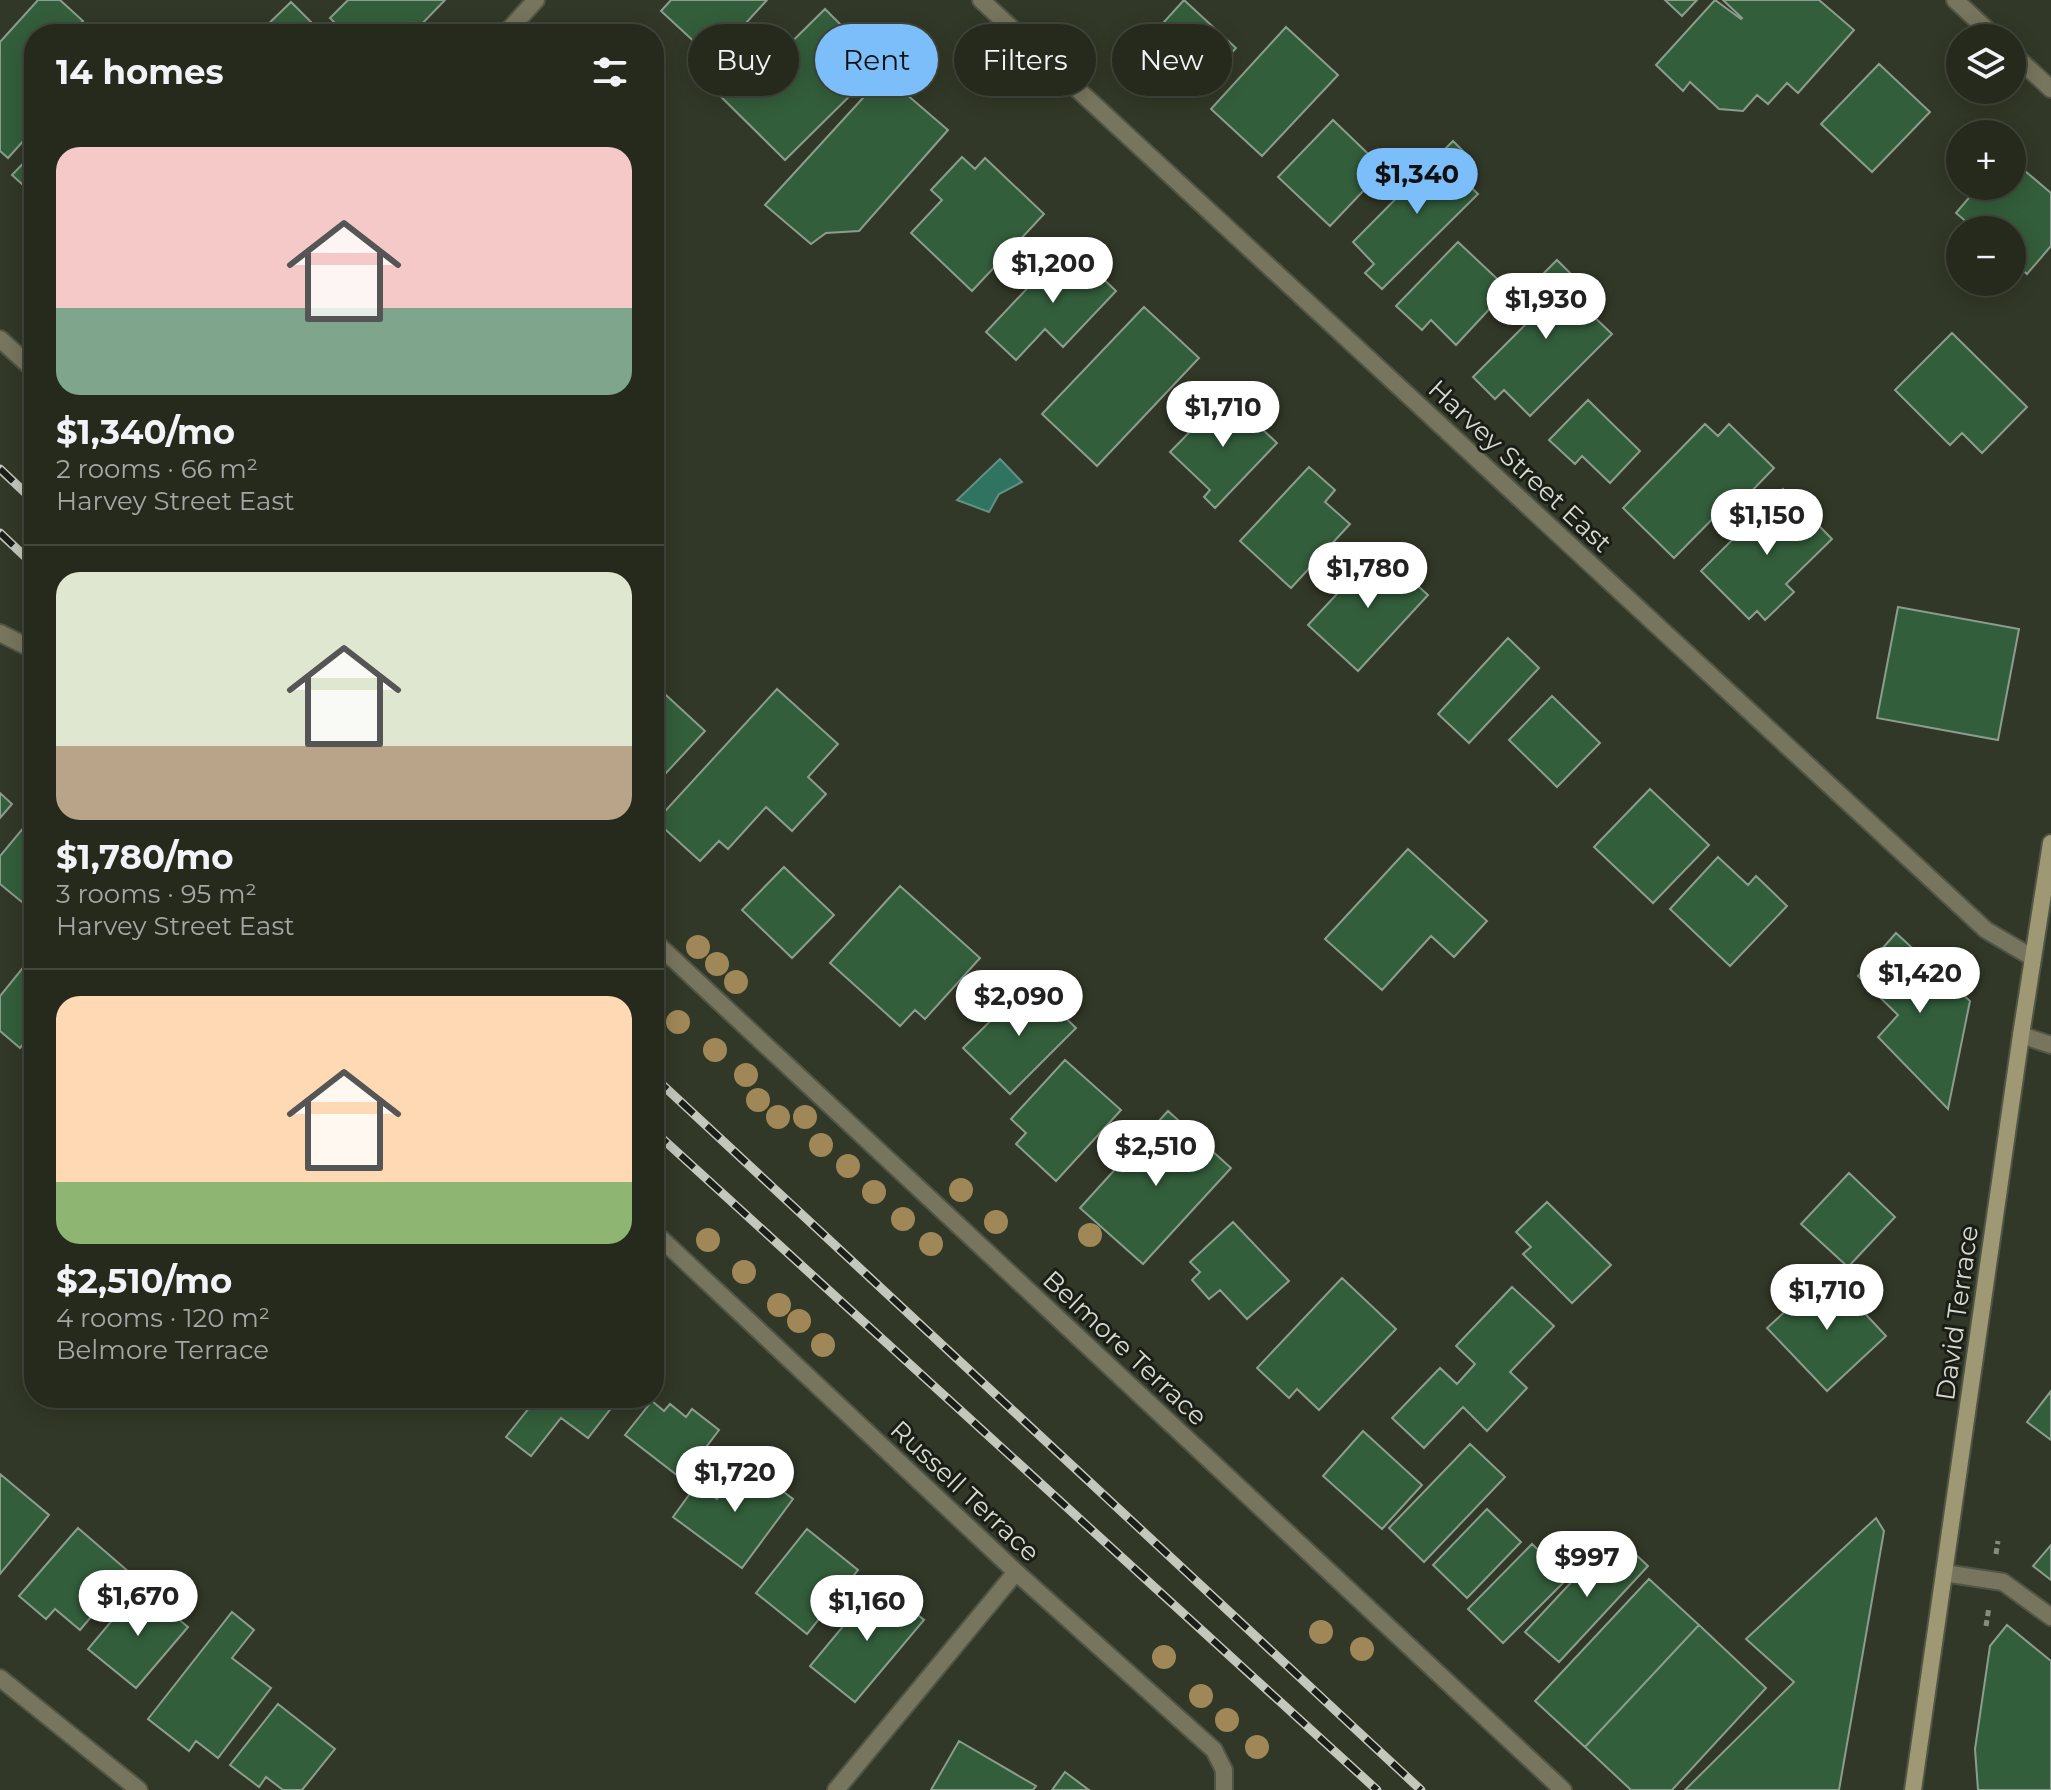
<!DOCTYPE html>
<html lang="en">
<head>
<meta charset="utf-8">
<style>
  body { margin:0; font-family:Montserrat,sans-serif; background:#2e3226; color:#f1f3f6; height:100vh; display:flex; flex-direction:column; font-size:30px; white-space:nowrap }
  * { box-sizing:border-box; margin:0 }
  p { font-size:26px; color:#a4a7a4 }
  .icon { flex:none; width:44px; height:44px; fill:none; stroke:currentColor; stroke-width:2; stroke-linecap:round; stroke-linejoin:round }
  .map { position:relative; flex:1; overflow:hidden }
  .drawer { position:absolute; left:24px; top:24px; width:640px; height:1384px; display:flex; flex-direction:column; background:#262a1d; border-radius:32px; box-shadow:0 4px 20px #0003,0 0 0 2px #42463b }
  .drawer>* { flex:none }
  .top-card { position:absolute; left:688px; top:24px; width:760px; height:72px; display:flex; gap:16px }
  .fabs { position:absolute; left:1946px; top:24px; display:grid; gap:16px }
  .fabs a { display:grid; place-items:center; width:80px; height:80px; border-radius:50%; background:#262a1d; box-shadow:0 4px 20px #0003,0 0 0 2px #42463b; font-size:40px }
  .price { position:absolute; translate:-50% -68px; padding:0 18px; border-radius:28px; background:#fff; color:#222; font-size:26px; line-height:52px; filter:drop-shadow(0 2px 4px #0008) }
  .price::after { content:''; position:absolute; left:50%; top:48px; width:24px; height:18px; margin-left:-12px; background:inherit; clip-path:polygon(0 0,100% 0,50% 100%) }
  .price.selected { background:#7bbef9; color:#111 }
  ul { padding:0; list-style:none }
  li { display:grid; align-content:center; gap:16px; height:424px; padding:0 32px }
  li+li { border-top:2px solid #42463b }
  li span { display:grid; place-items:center; height:248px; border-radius:24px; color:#555 }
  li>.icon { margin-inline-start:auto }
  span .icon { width:144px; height:144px; fill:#fffc; stroke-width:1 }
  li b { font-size:34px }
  h2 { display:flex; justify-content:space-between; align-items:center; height:96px; padding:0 32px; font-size:34px }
  .chip { padding:0 28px; border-radius:36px; background:#262a1d; box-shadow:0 4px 20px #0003,0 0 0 2px #42463b; font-size:28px; line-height:72px }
  .chip.selected { background:#7bbef9; color:#111 }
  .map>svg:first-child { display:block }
</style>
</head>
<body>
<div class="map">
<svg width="2051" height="1790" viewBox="0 0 2051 1790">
  <rect width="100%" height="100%" fill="#323827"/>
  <!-- water -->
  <path fill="#2f7361" stroke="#619282" stroke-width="2" d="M1000,459L1022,482L999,494L989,512L957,500Z"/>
  <!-- building -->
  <path fill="#335e3b" stroke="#8b9d8d" stroke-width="2" d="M38,0H60L83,21L70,34H34V129L8,158L0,151V42Z
    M348,0H445L416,30L410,23L399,34H338L342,30L330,18Z
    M671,0H767L713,59L661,11Z
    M1184,0L1236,48L1196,92L1144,44Z
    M1665,0H1697L1682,16Z
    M1715,0L1741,19L1742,18L1723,0H1819L1854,30L1798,93L1787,83L1768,104L1757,95L1743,111L1719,109L1690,82L1683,91L1656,65Z
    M291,2L323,34H258Z
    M825,9L881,65L785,160L701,77L726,52L754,79Z
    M1286,27L1338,75L1262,156L1211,109Z
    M1879,64L1930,112L1872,172L1821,124Z
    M884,75L948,130L859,231L826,233L811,244L765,205Z
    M1333,120L1384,169L1330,226L1278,177Z
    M1453,141L1474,162L1459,176L1478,194L1382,289L1365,273L1374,264L1353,242Z
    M34,152V195L12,175Z
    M962,157L975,169L985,158L1044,214L972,291L911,233L942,200L931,190Z
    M2012,160L2051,193V246L2027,274L2012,261V230H1976L1956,213L1979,186H2012Z
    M1458,242L1508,289L1456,345L1431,320L1422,330L1396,306Z
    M1068,245L1116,291L1063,347L1045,329L1016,360L986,332Z
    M1557,260L1599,302L1589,312L1612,334L1530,416L1504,390L1495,399L1473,377L1529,321L1512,305Z
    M1144,307L1199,358L1097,466L1042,414Z
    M1952,333L2027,407L1982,453L1962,433L1950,445L1895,390Z
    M1226,395L1277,443L1215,508L1204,497L1210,490L1170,452Z
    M1588,400L1640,451L1610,483L1582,456L1575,464L1549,440Z
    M1705,424L1718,436L1729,424L1774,468L1742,501L1736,495L1674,558L1623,508Z
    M1309,467L1335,490L1325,502L1350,524L1291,588L1240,541Z
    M1783,489L1832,539L1786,584L1794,592L1765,620L1757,611L1749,619L1701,571Z
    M1378,550L1428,595L1358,671L1308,625Z
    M1898,607L2019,629L1998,740L1877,718Z
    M1508,638L1539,668L1469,743L1438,714Z
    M654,684L705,731L654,786Z
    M777,689L838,744L808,777L826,794L792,831L766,807L728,849L719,841L700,861L656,821Z
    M1552,696L1600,743L1557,787L1509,740Z
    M1650,789L1709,845L1653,903L1594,847Z
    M0,793L12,804L0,818Z
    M34,815V912L0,884V856Z
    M1408,849L1487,921L1454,957L1431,936L1382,990L1325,939Z
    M1718,857L1748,885L1756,876L1787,906L1730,966L1670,909Z
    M784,867L834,915L792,958L742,910Z
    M900,886L980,958L925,1019L915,1010L900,1026L830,963Z
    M1896,933L1970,1001L1948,1109L1878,1037L1898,1015L1858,976Z
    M34,954V1030L20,1048L0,1031V996Z
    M1029,983L1076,1028L1010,1094L963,1048Z
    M1065,1060L1121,1110L1056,1181L1016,1144L1026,1133L1011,1119Z
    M1168,1111L1231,1168L1143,1264L1080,1208Z
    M1849,1173L1895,1217L1848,1267L1801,1224Z
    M1547,1202L1611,1265L1572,1303L1523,1254L1531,1247L1516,1232Z
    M1233,1222L1289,1281L1247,1319L1220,1290L1209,1299L1192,1280L1200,1272L1190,1262Z
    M1827,1273L1886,1336L1827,1391L1767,1328Z
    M1342,1278L1396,1329L1319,1410L1297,1389L1289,1398L1257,1368Z
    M1512,1287L1554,1326L1510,1372L1527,1388L1487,1431L1463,1407L1424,1448L1392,1418L1440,1368L1457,1384L1475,1364L1456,1346Z
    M2051,1391V1440L2027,1422Z
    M537,1398H619L588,1438L561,1418L531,1456L506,1437Z
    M652,1401L664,1411L670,1404L686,1417L692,1409L719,1430L682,1479L625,1435Z
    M1363,1431L1422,1485L1382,1529L1323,1476Z
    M1470,1444L1505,1477L1424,1562L1389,1528Z
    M744,1462L793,1499L742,1568L673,1517L697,1484L717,1499Z
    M0,1474L49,1515L0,1574Z
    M1487,1509L1521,1542L1467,1598L1433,1565Z
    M1876,1518L1884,1531L1839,1790H1685L1794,1682L1746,1639Z
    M78,1528L129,1572L80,1630L55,1609L46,1619L19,1596Z
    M807,1529L858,1570L807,1634L756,1593Z
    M1615,1535L1648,1566L1559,1662L1525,1632Z
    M1532,1544L1568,1578L1503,1643L1468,1609Z
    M2051,1545V1580L2033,1566Z
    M1649,1579L1699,1625L1585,1747L1535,1701Z
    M879,1583L924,1620L855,1702L810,1666Z
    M140,1587L188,1627L136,1688L88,1649Z
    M232,1612L254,1630L232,1658L271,1688L218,1758L196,1741L189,1751L148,1719Z
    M1699,1625L1766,1688L1672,1790H1631L1585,1747Z
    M2007,1625L2051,1661V1790H1978L1975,1749L1990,1646Z
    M278,1704L335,1749L302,1790H283L266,1777L259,1787L230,1765Z
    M959,1741L1036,1786L1033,1790H931Z
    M1065,1772L1089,1790H1052Z"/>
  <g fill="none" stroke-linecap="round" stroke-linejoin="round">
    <defs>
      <path id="minor" d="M981,0L1986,930L2033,958
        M1955,0L1996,38
        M505,34L536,0
        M2012,53L2051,89
        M0,339L34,370
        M0,633L34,650
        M654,941L1563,1790
        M2021,1035L2051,1045
        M654,1232L1016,1572L1214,1750L1224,1770V1790
        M1944,1573L2003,1582L2051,1617
        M0,1678L139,1790
        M836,1790L1016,1572"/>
      <path id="secondary" d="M1913,1790L2021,1035L2051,843"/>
    </defs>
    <!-- minor casing -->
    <use href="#minor" stroke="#505545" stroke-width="20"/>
    <!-- secondary casing -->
    <use href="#secondary" stroke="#505545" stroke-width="20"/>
    <!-- path -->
    <path stroke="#878c7e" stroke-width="5" stroke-dasharray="6 4" stroke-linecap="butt" d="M1996,1554L1998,1541
      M1986,1626L1989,1607"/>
    <!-- minor -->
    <use href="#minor" stroke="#78755e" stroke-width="16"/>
    <!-- secondary -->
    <use href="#secondary" stroke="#9e9874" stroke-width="16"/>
    <defs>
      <path id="rail" d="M0,469L34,501
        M0,533L34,565
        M654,1077L1421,1790
        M654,1131L1377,1790"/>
    </defs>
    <!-- rail casing -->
    <use href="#rail" stroke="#c3c7bc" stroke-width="9"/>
    <!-- rail -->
    <use href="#rail" stroke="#1b1e17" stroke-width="6" stroke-dasharray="18" stroke-linecap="butt"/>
  </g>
  <!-- trees -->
  <g fill="#9f8758">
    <circle cx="698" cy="947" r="12"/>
    <circle cx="717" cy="964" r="12"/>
    <circle cx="736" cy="982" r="12"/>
    <circle cx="678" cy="1022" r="12"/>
    <circle cx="715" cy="1050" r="12"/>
    <circle cx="746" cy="1075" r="12"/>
    <circle cx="758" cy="1100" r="12"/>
    <circle cx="778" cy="1117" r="12"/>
    <circle cx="805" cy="1117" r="12"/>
    <circle cx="821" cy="1145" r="12"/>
    <circle cx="848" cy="1166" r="12"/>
    <circle cx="961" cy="1190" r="12"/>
    <circle cx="874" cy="1192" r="12"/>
    <circle cx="903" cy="1219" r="12"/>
    <circle cx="996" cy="1222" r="12"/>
    <circle cx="1090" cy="1235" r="12"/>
    <circle cx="708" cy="1240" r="12"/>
    <circle cx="931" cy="1244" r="12"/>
    <circle cx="744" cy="1272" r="12"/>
    <circle cx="779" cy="1305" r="12"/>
    <circle cx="799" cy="1321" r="12"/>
    <circle cx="823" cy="1345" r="12"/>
    <circle cx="1321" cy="1632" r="12"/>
    <circle cx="1362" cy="1649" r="12"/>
    <circle cx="1164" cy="1657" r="12"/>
    <circle cx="1201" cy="1696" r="12"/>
    <circle cx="1227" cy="1720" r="12"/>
    <circle cx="1257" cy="1747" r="12"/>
  </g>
  <g text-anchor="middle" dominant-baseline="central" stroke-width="6" stroke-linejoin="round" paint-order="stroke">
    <!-- street labels -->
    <g font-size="26" fill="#d6dacf" stroke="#1b1e17">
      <text transform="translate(1520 466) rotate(43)">Harvey Street East</text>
      <text transform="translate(1957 1313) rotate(-82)">David Terrace</text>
      <text transform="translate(1125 1348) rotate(43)">Belmore Terrace</text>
      <text transform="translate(965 1491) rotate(43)">Russell Terrace</text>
    </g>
  </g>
</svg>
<div class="fabs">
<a><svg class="icon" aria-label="layers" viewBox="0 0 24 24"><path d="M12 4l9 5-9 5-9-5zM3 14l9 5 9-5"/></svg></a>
<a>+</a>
<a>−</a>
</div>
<b class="price selected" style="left:1417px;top:216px">$1,340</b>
<b class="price" style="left:1053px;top:305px">$1,200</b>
<b class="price" style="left:1546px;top:341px">$1,930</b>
<b class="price" style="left:1223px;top:449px">$1,710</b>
<b class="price" style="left:1767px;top:557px">$1,150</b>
<b class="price" style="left:1368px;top:610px">$1,780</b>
<b class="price" style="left:1920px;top:1015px">$1,420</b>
<b class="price" style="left:1019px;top:1038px">$2,090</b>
<b class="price" style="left:1156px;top:1188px">$2,510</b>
<b class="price" style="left:1827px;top:1332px">$1,710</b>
<b class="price" style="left:735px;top:1514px">$1,720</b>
<b class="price" style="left:1587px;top:1599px">$997</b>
<b class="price" style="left:138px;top:1638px">$1,670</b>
<b class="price" style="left:867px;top:1643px">$1,160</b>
<div class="top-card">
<a class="chip">Buy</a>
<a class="chip selected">Rent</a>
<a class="chip">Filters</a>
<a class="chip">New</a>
</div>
<section class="drawer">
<h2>14 homes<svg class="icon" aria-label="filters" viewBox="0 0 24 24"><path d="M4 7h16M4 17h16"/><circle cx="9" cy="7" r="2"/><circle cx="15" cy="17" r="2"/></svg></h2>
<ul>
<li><span style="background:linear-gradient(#f6c9c9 65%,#7fa58c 0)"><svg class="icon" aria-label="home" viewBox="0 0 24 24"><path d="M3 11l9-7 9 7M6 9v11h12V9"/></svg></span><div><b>$1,340/mo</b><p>2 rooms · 66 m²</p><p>Harvey Street East</p></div></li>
<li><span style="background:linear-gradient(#dfe7d0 70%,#b9a48a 0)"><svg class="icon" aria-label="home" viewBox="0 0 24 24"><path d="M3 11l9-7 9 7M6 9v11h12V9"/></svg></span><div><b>$1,780/mo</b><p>3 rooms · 95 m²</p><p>Harvey Street East</p></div></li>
<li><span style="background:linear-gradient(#ffd9b3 75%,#8fb573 0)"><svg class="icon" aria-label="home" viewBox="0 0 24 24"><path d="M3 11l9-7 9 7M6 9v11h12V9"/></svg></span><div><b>$2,510/mo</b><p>4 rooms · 120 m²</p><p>Belmore Terrace</p></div></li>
</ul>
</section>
</div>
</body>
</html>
